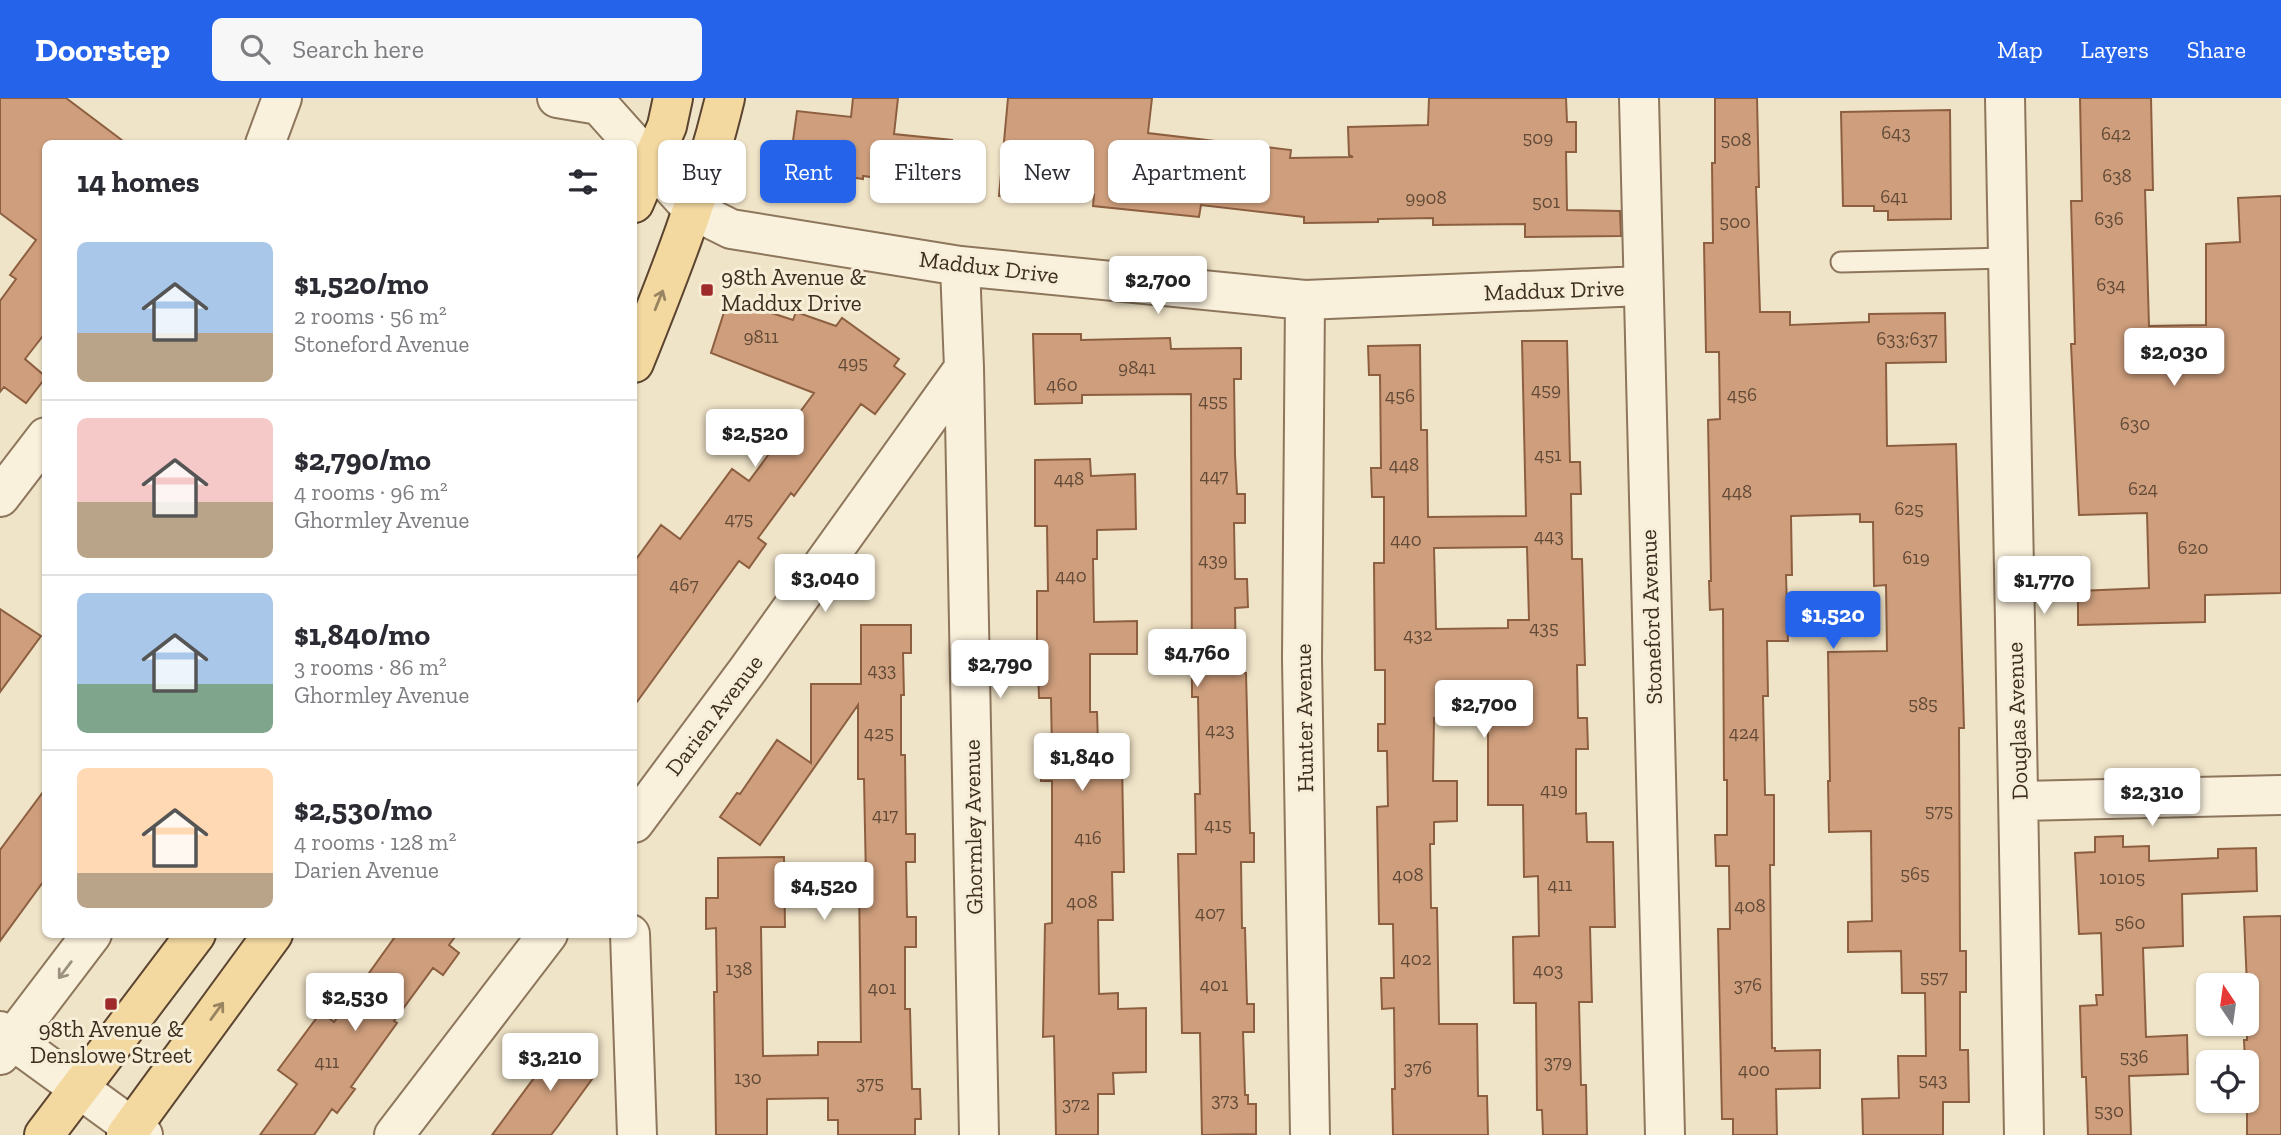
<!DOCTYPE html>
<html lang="en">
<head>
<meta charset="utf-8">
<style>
  body { margin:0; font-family:"Zilla Slab",serif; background:#f7f7f7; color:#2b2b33; height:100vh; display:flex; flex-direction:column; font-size:26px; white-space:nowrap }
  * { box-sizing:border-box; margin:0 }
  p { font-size:23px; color:#7c7c81 }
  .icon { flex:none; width:38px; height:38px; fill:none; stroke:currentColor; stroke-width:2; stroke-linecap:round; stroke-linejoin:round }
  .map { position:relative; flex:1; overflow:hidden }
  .panel { position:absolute; left:42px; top:42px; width:595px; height:798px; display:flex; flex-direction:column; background:#fff; border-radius:10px; box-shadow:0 2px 5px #0004 }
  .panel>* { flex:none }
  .top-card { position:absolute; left:658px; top:42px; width:665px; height:63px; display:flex; gap:14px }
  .needle { width:46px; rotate:347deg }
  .tools { position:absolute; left:2196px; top:875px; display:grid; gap:14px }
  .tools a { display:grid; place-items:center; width:63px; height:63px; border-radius:10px; background:#fff; box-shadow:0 2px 5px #0004; font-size:35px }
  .price { position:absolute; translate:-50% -60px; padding:0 16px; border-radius:7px; background:#fff; color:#222; font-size:23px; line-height:46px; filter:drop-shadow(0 2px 4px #0008) }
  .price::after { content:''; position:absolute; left:50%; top:42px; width:21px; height:16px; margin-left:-10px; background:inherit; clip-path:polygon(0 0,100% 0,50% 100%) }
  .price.current { background:#2563eb; color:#fff }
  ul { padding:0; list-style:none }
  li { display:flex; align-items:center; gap:21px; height:175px; padding:0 35px }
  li+li { border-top:2px solid #e1e1e2 }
  li span { display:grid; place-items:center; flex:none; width:196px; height:140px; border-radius:10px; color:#555 }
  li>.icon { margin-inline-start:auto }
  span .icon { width:84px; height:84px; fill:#fffc; stroke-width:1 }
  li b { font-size:30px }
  h2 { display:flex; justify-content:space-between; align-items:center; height:84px; padding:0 35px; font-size:30px }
  .pill { padding:0 24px; border-radius:10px; background:#fff; box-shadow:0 2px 5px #0004; font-size:24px; line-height:63px }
  .pill.current { background:#2563eb; color:#fff }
  header { display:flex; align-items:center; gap:42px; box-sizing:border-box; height:98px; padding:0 35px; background:#2563eb; color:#fff }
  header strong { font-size:33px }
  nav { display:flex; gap:38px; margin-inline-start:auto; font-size:24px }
  .search { width:490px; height:63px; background:#f7f7f7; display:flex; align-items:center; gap:18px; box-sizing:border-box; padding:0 24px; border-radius:10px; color:#7c7c81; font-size:26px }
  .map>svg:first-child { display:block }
</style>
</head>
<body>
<header>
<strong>Doorstep</strong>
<div class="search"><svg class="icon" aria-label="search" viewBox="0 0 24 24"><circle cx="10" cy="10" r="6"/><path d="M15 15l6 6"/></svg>Search here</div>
<nav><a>Map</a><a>Layers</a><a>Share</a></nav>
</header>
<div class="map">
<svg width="2281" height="1037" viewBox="0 0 2281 1037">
  <rect width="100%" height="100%" fill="#f0e4c8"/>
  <!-- building -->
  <path fill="#cf9f7d" stroke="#8d5f41" stroke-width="2" fill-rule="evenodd" d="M0,0H66L127,46H46V234L25,261L46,279L26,305L4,289L0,294V203L16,181L10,177L36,142L0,115Z
    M853,0H898L894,36L952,42L946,95L916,91L917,85L863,78V81L829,76L830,70L790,65L797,13L851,19Z
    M1008,0H1152L1148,35L1291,52L1290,60L1353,59L1349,57L1348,29L1428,27L1429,0H1566L1567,24H1576V54H1566L1567,112L1620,113L1621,138L1525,139V126L1433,127V120L1378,121V124L1304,125V119L1201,107L1199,119L1093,108L1094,97L1030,90L1028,102L999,98Z
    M1715,0H1757L1759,89H1756L1760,214H1790V227L1869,224V216L1945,215L1946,264L1886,265L1887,348L1956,346L1964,630H1959L1960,853H1966V894H1960V952H1968L1969,1004H1943V1037H1863L1862,1001L1899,1000L1898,958H1926L1925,895H1902L1901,853L1848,854V824L1872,823L1871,733L1829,734L1828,683H1830L1828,554L1887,553L1886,487L1874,488L1873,424H1860V416L1791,418L1792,477H1786L1788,543H1767L1768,598H1763L1765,697H1774V767H1770L1772,950H1775V953L1820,952V990L1776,991L1777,1037H1733V1021H1722L1718,831H1730L1729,768H1716L1715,737H1727V682H1724L1723,511L1710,512L1709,483H1711L1708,322L1720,321L1719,254H1706L1704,145H1713L1712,65H1715Z
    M2080,0H2151L2153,92H2145L2149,228L2206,227V146L2240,144L2238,100L2281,98V495L2205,497V524L2078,527V493L2149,490L2147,415L2079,417L2071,246H2075L2071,103H2082Z
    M1950,12L1951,121L1888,122V113H1874V108H1843L1841,14Z
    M747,207L793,222L796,214L836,228L842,220L899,261L894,268L905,276L875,316L861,306L794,398L791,395L758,440L766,446L749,470L739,463L634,608V464L661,427L680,441L732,371L749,383L814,295L711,255L726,208L745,214Z
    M1033,236H1081V242L1170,240L1171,251L1241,250V281H1234L1235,357L1237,396H1245V425H1234L1235,481H1247L1248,509L1235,510L1236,575H1246L1250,735H1254V764H1241L1242,830H1245L1247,906H1254V934H1243L1245,997H1248V1006H1256V1036L1202,1037L1200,935H1182L1178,756H1196L1195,696H1200L1198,599H1192L1191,296L1082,297V305L1035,306Z
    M1522,243H1567L1570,364H1580L1581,396H1571L1572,461H1582L1585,567H1577L1578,620H1587L1588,651H1576V716L1586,715L1587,744H1613L1615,829H1590L1592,904H1579L1581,987H1586L1587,1037H1543L1542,1012H1537L1536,905H1514L1513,839L1539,838L1538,778L1524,779L1523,707H1488V619L1434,620L1433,683H1457V723L1434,724V746H1430L1431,810H1437L1439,926H1477L1478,998H1487L1488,1037H1393L1392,991H1395L1394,910L1382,911L1381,880H1394L1393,826H1379L1377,709L1388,708L1387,653H1378V626H1385V572H1375L1374,465H1384V399H1372L1371,370H1381L1380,277H1369L1368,248L1420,247L1421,332H1427L1428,419L1526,418ZM1527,449L1529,522H1508V530L1436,531L1434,450Z
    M1090,361L1091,378L1135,376L1136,431L1097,432V461H1093L1094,524L1137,523V556H1090V614H1097L1098,646H1119V666H1122L1124,774H1112L1113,822H1098L1099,896L1118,895V911L1146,910V974L1113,975L1114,996H1098V1037H1056L1054,938L1043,939L1045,826L1052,825V683H1041L1040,654H1052L1051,600H1039L1037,543V493H1048L1047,428H1035V362Z
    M0,511L41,538L0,594Z
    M861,527H911V555H903L904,597H901V657H905L906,736H915V764H906L907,819H916V849H905V911H910L912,991H920L921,1021H915V1037H838V1022H828V1000L767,1001V1037H716L714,894H717L716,830L706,831V800H718V760L784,759L785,829H761L763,958L818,957V944H861L859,781H866L864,681H858V607L760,747L720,719L737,695L740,696L777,642L811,665V586H861Z
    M46,690V780L0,843V752Z
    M2123,738V749L2149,748V763L2218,760V751L2256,750L2257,793L2182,796L2183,848L2143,850L2146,939L2187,937L2188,976L2129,978L2131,1037H2088L2086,979H2082L2080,908L2097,907L2096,897H2103L2101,835L2079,836L2075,755L2095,754V739Z
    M2281,818V1037H2247V964H2245L2244,942H2247V887L2244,819Z
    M397,836H457L449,847L459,855L443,877L433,870L394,923L397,925L351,989L355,991L337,1015L332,1011L314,1037H260L297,986L278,972L321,914L334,924Z
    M565,938L597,961L588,973L595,977L558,1028L551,1037H492Z"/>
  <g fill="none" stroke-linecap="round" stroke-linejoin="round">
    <defs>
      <path id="service" d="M1841,164L2007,160"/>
      <path id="minor" d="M557,0L599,7L693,112L731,131L960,168L1305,202L1642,188
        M1639,0L1665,1037
        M2005,0C2010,346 2020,691 2024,1037
        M265,46L282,0
        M960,168L964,270L979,1037
        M1305,202L1302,561L1310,1037
        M0,399L46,339
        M2020,703L2281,697
        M634,725L747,573L964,270
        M630,836L637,1037
        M0,933L143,1037
        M0,957L92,836
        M394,1037L548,836"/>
      <path id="primary" d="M634,105L667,28L673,0
        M634,265C669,178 703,92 725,0
        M44,1037L196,836
        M126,1037L273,836"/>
    </defs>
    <!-- service casing -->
    <use href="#service" stroke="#8d765c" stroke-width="23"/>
    <!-- minor casing -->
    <use href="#minor" stroke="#8d765c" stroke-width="42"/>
    <!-- primary casing -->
    <use href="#primary" stroke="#5b4430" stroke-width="42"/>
    <!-- service -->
    <use href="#service" stroke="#faf1dc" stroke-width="19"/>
    <!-- minor -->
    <use href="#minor" stroke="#faf1dc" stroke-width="38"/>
    <!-- primary -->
    <use href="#primary" stroke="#f3d9a0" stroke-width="38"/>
  </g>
  <!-- one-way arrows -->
  <defs><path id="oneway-shaft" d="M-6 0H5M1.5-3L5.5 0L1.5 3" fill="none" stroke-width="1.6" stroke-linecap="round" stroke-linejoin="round" transform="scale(1.75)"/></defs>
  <g stroke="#988460">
    <use href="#oneway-shaft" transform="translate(659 202) rotate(-68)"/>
    <use href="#oneway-shaft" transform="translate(217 913) rotate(-54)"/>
  </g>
  <use stroke="#9c907e" href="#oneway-shaft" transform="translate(65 872) rotate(127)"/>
  <!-- markers -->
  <g fill="#9e2a2b" stroke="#f7eed8" stroke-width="2.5">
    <rect x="700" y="185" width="14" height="14" rx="3.5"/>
    <rect x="104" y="899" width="14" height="14" rx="3.5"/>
  </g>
  <g text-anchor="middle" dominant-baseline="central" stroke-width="6" stroke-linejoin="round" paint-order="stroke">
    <!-- number labels -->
    <g font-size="19" fill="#624a37">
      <text x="1896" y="34">643</text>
      <text x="2116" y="35">642</text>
      <text x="1538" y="39">509</text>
      <text x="1736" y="41">508</text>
      <text x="2117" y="77">638</text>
      <text x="1894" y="98">641</text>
      <text x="1426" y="99">9908</text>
      <text x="1546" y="103">501</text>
      <text x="2109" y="120">636</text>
      <text x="1735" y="123">500</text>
      <text x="2111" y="186">634</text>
      <text x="761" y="238">9811</text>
      <text x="1907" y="240">633;637</text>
      <text x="853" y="264">495</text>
      <text x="1137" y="269">9841</text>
      <text x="1062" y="286">460</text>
      <text x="1546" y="291">459</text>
      <text x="1742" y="296">456</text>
      <text x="1400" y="297">456</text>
      <text x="1213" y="302">455</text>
      <text x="2135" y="325">630</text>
      <text x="1548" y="356">451</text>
      <text x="1404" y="366">448</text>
      <text x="1214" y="377">447</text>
      <text x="1069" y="380">448</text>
      <text x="2143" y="390">624</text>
      <text x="1737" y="393">448</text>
      <text x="1909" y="410">625</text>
      <text x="739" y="420">475</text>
      <text x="1549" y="437">443</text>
      <text x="1406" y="441">440</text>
      <text x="2193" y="449">620</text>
      <text x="1916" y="459">619</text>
      <text x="1213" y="461">439</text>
      <text x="1071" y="477">440</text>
      <text x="684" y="486">467</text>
      <text x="1544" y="529">435</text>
      <text x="1418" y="536">432</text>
      <text x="882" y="571">433</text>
      <text x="1923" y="605">585</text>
      <text x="1220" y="631">423</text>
      <text x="879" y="634">425</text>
      <text x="1744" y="634">424</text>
      <text x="1554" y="691">419</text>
      <text x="1939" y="712">575</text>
      <text x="885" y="716">417</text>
      <text x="1218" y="726">415</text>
      <text x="1088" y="739">416</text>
      <text x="1915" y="775">565</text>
      <text x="1408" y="776">408</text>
      <text x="2122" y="779">10105</text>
      <text x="1560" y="786">411</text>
      <text x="1082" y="803">408</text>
      <text x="1750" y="807">408</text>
      <text x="1210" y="814">407</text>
      <text x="2130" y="824">560</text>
      <text x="1416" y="860">402</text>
      <text x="739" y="870">138</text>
      <text x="1548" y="871">403</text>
      <text x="1934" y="878">557</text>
      <text x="1214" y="886">401</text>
      <text x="1748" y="886">376</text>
      <text x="882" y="889">401</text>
      <text x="2134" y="958">536</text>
      <text x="327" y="963">411</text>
      <text x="1558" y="963">379</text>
      <text x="1418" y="969">376</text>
      <text x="1754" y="971">400</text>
      <text x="748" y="979">130</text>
      <text x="1933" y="981">543</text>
      <text x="870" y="984">375</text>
      <text x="1225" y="1001">373</text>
      <text x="1076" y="1005">372</text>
      <text x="2109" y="1012">530</text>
    </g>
    <!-- street labels -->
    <g font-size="23" fill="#3d2e20" stroke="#f7eed8">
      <text transform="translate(989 169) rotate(7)">Maddux Drive</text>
      <text transform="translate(1554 192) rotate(-2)">Maddux Drive</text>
      <text transform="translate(1651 519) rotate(-92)">Stoneford Avenue</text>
      <text transform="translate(714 617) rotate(-53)">Darien Avenue</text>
      <text transform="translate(1304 620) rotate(-91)">Hunter Avenue</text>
      <text transform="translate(2017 623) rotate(-92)">Douglas Avenue</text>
      <text transform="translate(973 729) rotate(-91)">Ghormley Avenue</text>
    </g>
    <!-- poi labels -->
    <g font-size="23" fill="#3d2e20" stroke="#f7eed8" text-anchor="start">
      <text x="721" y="179">98th Avenue &amp;<tspan x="721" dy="26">Maddux Drive</tspan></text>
      <text x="111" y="931" text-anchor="middle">98th Avenue &amp;<tspan x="111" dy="26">Denslowe Street</tspan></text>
    </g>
  </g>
</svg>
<div class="tools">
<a><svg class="needle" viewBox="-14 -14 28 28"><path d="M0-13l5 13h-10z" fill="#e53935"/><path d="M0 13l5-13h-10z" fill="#7c7c81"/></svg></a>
<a><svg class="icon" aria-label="locate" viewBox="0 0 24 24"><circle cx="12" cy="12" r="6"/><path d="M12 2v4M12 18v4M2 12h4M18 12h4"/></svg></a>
</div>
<b class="price" style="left:1158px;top:218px">$2,700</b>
<b class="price" style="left:2174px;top:290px">$2,030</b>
<b class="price" style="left:755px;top:371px">$2,520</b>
<b class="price" style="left:825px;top:516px">$3,040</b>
<b class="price" style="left:2044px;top:518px">$1,770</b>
<b class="price current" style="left:1833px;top:553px">$1,520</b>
<b class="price" style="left:1197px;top:591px">$4,760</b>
<b class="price" style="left:1000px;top:602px">$2,790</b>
<b class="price" style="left:1484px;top:642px">$2,700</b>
<b class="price" style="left:1082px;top:695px">$1,840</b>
<b class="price" style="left:2152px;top:730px">$2,310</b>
<b class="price" style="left:824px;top:824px">$4,520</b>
<b class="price" style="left:355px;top:935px">$2,530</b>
<b class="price" style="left:550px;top:995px">$3,210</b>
<div class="top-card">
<a class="pill">Buy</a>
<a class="pill current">Rent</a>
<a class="pill">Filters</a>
<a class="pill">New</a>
<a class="pill">Apartment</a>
</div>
<section class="panel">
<h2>14 homes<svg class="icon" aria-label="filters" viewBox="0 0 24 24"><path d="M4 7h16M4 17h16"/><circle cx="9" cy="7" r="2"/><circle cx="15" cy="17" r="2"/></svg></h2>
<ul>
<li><span style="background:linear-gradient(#a9c7e8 65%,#b9a48a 0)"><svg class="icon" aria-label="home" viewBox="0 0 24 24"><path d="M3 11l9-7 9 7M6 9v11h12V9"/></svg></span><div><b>$1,520/mo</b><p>2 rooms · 56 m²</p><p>Stoneford Avenue</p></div></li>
<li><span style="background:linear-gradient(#f6c9c9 60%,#b9a48a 0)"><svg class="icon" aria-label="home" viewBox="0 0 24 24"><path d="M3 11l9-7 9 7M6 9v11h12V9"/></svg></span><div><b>$2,790/mo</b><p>4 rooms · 96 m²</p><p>Ghormley Avenue</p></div></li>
<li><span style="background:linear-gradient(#a9c7e8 65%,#7fa58c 0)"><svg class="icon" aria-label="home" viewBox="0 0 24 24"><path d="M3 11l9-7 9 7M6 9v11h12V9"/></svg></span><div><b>$1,840/mo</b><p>3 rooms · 86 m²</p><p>Ghormley Avenue</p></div></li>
<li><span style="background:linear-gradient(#ffd9b3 75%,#b9a48a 0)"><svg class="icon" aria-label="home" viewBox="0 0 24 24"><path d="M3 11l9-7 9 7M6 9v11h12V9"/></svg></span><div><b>$2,530/mo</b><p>4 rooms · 128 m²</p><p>Darien Avenue</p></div></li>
</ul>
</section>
</div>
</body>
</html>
